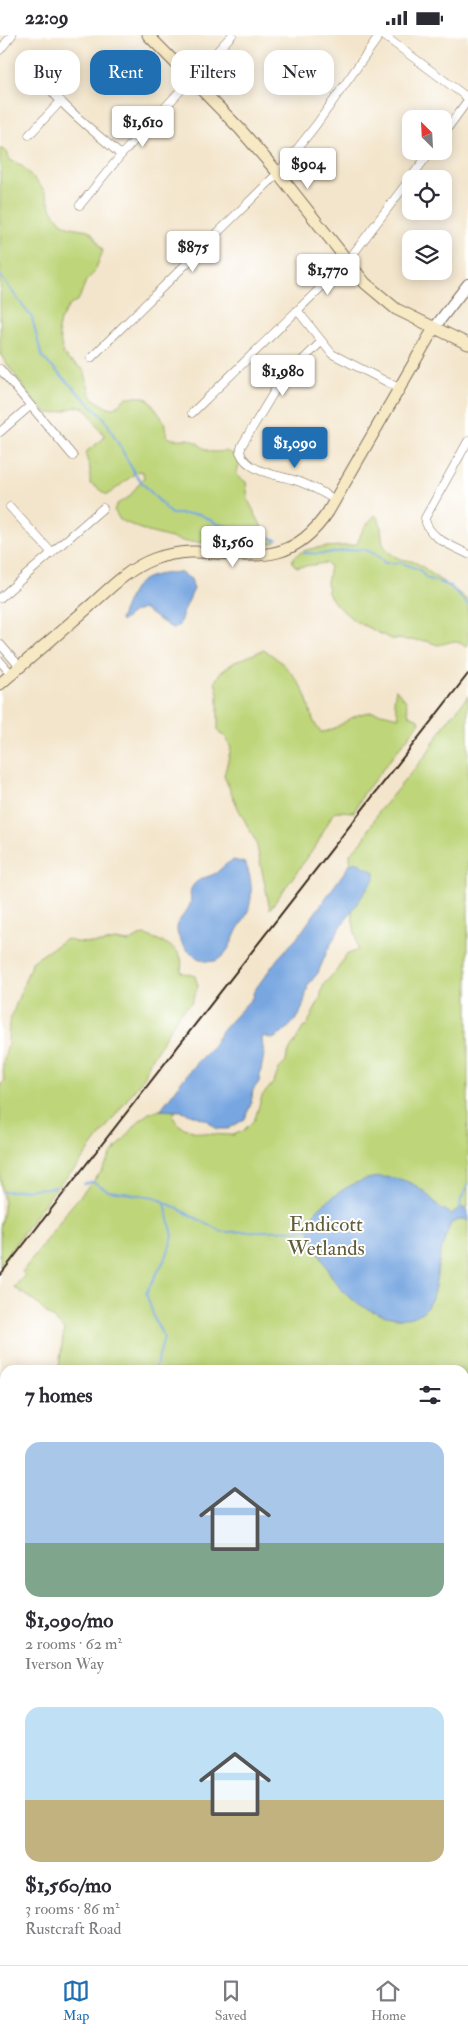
<!DOCTYPE html>
<html lang="en">
<head>
<meta charset="utf-8">
<style>
  body { margin:0; font-family:"IM FELL Double Pica",serif; background:#f2f2f3; color:#2b2b33; height:100vh; display:flex; flex-direction:column; font-size:19px; white-space:nowrap }
  * { box-sizing:border-box; margin:0 }
  p { font-size:16px; color:#7c7c81 }
  .icon { flex:none; width:28px; height:28px; fill:none; stroke:currentColor; stroke-width:2; stroke-linecap:round; stroke-linejoin:round }
  .map { position:relative; flex:1; overflow:hidden }
  .sheet { position:absolute; left:0px; top:1330px; width:469px; height:600px; display:flex; flex-direction:column; background:#fff; border-radius:15px 15px 0 0; box-shadow:0 2px 12px #0003 }
  .sheet>* { flex:none }
  .hud { position:absolute; left:15px; top:15px; width:439px; height:45px; display:flex; gap:10px }
  .needle { width:32px; rotate:336deg }
  .fabs { position:absolute; left:402px; top:75px; display:grid; gap:10px }
  .fabs a { display:grid; place-items:center; width:50px; height:50px; border-radius:10px; background:#fff; box-shadow:0 2px 12px #0003; font-size:25px }
  .price { position:absolute; translate:-50% -42px; padding:0 11px; border-radius:5px; background:#fff; color:#222; font-size:16px; line-height:32px; filter:drop-shadow(0 1px 2px #0008) }
  .price::after { content:''; position:absolute; left:50%; top:30px; width:15px; height:11px; margin-left:-8px; background:inherit; clip-path:polygon(0 0,100% 0,50% 100%) }
  .price.current { background:#1f6fb2; color:#fff }
  ul { padding:0; list-style:none }
  li { display:grid; align-content:center; gap:10px; height:265px; padding:0 25px }
  li span { display:grid; place-items:center; height:155px; border-radius:15px; color:#555 }
  li>.icon { margin-inline-start:auto }
  span .icon { width:90px; height:90px; fill:#fffc; stroke-width:1 }
  li b { font-size:21px }
  h2 { display:flex; justify-content:space-between; align-items:center; height:60px; padding:0 25px; font-size:21px }
  .tag { padding:0 18px; border-radius:15px; background:#fff; box-shadow:0 2px 12px #0003; font-size:18px; line-height:45px }
  .tag.current { background:#1f6fb2; color:#fff }
  .status { display:flex; justify-content:space-between; align-items:center; height:35px; padding:0 25px; background:#fff; direction:ltr }
  .status svg { height:14px; fill:currentColor }
  .dock { display:flex; justify-content:space-around; align-items:center; height:70px; border-top:1px solid #e1e1e2; background:#fff; font-size:14px; color:#7c7c81 }
  .dock a { display:grid; justify-items:center; gap:2px }
  .dock .current { color:#1f6fb2 }
  .map>svg:first-child { display:block }
</style>
</head>
<body>
<div class="status"><b>22:09</b><svg viewBox="0 0 49 12"><path d="M0 12V9h3v3zM5 12V6h3v6zM10 12V3h3v9zM15 12V0h3v12zM26 1h20v11H26zM47 4h2v5h-2z"/></svg></div>
<div class="map">
<svg width="468" height="1930" viewBox="0 0 468 1930">
  <rect width="100%" height="100%" fill="#fff"/>
  <filter id="ink" filterUnits="userSpaceOnUse"><feTurbulence type="fractalNoise" baseFrequency=".02" numOctaves="2"/><feDisplacementMap in="SourceGraphic" scale="10" xChannelSelector="R" yChannelSelector="G"/><feConvolveMatrix kernelMatrix="1 2 1 2 8 2 1 2 1" color-interpolation-filters="sRGB"/></filter>
  <filter id="wash" filterUnits="userSpaceOnUse"><feTurbulence type="fractalNoise" baseFrequency=".0096" numOctaves="4" result="noise"/><feDisplacementMap in="SourceGraphic" scale="20" xChannelSelector="R" yChannelSelector="G"/><feGaussianBlur stdDeviation="1.12" result="paint"/><feColorMatrix in="noise" values="0 0 0 0 0 0 0 0 0 0 0 0 0 0 0 0 0 1.4 0 .05"/><feComposite in="paint" operator="in"/></filter>
  <g filter="url(#wash)">
    <rect width="100%" height="100%" fill="#f3e5cb"/>
    <!-- green -->
    <path fill="#bed579" stroke="#7c804c" d="M0,113L7,117L10,125L21,130L32,141L44,155L52,175L61,187L70,192L88,195L93,199L103,216L94,238L86,246L79,264L68,272L60,286L58,295L63,318L68,325L84,335L90,358L94,364L108,373H114L127,362H144L149,365L164,386L167,402C175,405 180,404 187,404C196,404 201,413 209,416C222,420 223,410 239,424C241,437 230,437 246,447L248,465L265,498L276,507L268,509H240L187,507L148,497L120,485L114,475L117,469L129,462L144,442L143,437L138,436L108,460C101,458 99,452 90,449V434L86,421L87,416L103,404L104,400L86,374L79,371C69,373 54,382 44,376L27,357L0,319Z
      M375,480C385,487 378,506 387,515C400,528 405,522 418,529C424,532 429,537 434,541C447,550 455,554 468,566V611L454,606L438,610L426,606L391,604L355,586L336,570L328,558L327,547L330,532L326,528L298,532L294,530L292,526C301,507 340,514 357,509L363,494Z
      M263,615C281,623 301,646 307,665C311,677 312,688 321,697C333,698 349,681 364,678C375,675 388,680 399,682L394,665L396,654L406,666L409,680L419,684L420,687L364,758L354,777L336,776L332,780L317,809L270,874L256,807L238,773L224,741L231,713L225,701L220,699L218,695V658L215,647L219,639L233,628Z
      M468,661V1168L465,1184L468,1186V1385L464,1391V1335H64L59,1333L64,1294L35,1267L14,1252L25,1240L22,1237L69,1174L102,1136L111,1120L140,1085L149,1078L160,1075L176,1076L173,1080C176,1099 213,1099 229,1100H233L243,1096L255,1084L262,1061L274,1047L279,1034L286,1027L287,1020L303,993L307,990L320,964L322,954L325,948L337,935L346,920L358,915L353,886L350,819L364,804L379,776L426,720L446,688Z
      M145,900C156,904 175,910 180,921C183,926 181,932 181,937L195,941L198,951L192,967L179,979L150,1026L143,1043L76,1133L57,1152L34,1182L0,1231V1193L4,1168L0,1142V1050L4,1047L3,1028L8,1009L9,988L32,927L64,905L69,904L74,907L91,908H103L115,905L129,907L139,901Z
      M168,1925H305V1930H164Z"/>
    <!-- forest -->
    <path fill="#96b669" stroke="#687044" d="M0,1803L5,1804V1844L0,1848Z
      M356,1925H396L395,1930H359Z"/>
    <!-- water -->
    <path fill="#77a6e0" stroke="#59687f" d="M179,537L191,544L194,554L183,578L179,590L174,593L170,592L143,574L134,577L121,587L120,585C135,547 136,541 179,537Z
      M234,825L245,828C254,846 254,872 241,889C233,900 231,916 219,924C203,934 179,912 177,896C176,884 187,879 190,869C192,865 189,859 191,854C196,843 207,843 216,838C222,833 226,828 234,825Z
      M356,827L375,837V843L342,890L328,914L318,938L308,950L304,968L299,981L283,998L273,1004L263,1001L262,1006L264,1019L259,1047L253,1055L251,1069L245,1084L228,1094H217L207,1085L182,1076L160,1075L195,1029L211,1013L224,993L252,963L254,956L278,923L297,903L350,829Z
      M379,1142C410,1142 423,1153 442,1175H446L450,1180L461,1172L468,1175V1186L462,1184L451,1188C447,1199 442,1210 440,1221C436,1238 437,1258 427,1272C407,1298 356,1273 340,1253C331,1243 325,1229 319,1217C315,1209 307,1198 309,1188C312,1176 325,1168 334,1161C349,1150 361,1144 379,1142Z"/>
    <g fill="none" stroke-linecap="round" stroke-linejoin="round">
      <!-- stream -->
      <path stroke="#77a6e0" stroke-width="2" d="M0,240L32,283L42,322L105,384L136,441L171,479H199L218,489L259,498L277,505
        M304,518C312,518 321,519 329,518C354,516 363,506 385,528H402L420,535L426,543L450,551L468,570
        M84,1149L93,1147L108,1156L155,1162L223,1197L312,1195
        M2,1157L56,1152
        M460,1175L461,1164L468,1150
        M155,1335L164,1303L155,1285L146,1258L167,1220L173,1201L165,1168
        M251,1925V1930
        M387,1930L388,1925"/>
    </g>
  </g>
  <g filter="url(#ink)">
    <g fill="none" stroke-linecap="round" stroke-linejoin="round">
      <defs>
        <path id="minor" d="M383,0L468,63
          M0,15L12,0
          M26,19C39,32 44,47 55,60C74,82 99,100 121,120
          M444,98L468,65
          M29,100L61,66
          M80,170L121,120L232,0
          M297,275L332,319L399,353
          M321,307L280,347L242,410L240,417C248,439 282,440 300,447C313,452 324,458 335,465
          M91,323L278,138L316,90L380,0
          M0,334L73,421
          M192,378L347,227L431,116
          M0,397L30,371
          M468,406L425,483C427,503 453,511 468,519
          M10,472L52,518
          M0,563L103,473
          M0,609L20,632
          M0,626L11,639
          M464,1445L468,1442
          M0,1473L5,1476
          M464,1509L468,1513
          M0,1510L5,1504
          M0,1916L5,1913
          M43,1925L46,1930
          M442,1930V1925"/>
        <path id="tertiary" d="M434,293L468,249"/>
        <path id="secondary" d="M148,0L240,94L278,138L365,248L396,274L468,309
          M0,649C30,623 60,597 90,571C109,554 129,533 154,524C220,499 276,554 328,477L434,293
          M464,1589H468
          M347,1925L348,1930
          M156,1930L159,1925"/>
        <path id="motorway" d="M0,1727H5
          M464,1743L468,1744
          M0,1749L5,1750
          M0,1772H5
          M464,1772L468,1773
          M464,1795H468
          M0,1797H5
          M464,1823H468"/>
      </defs>
      <!-- minor casing -->
      <use href="#minor" stroke="#7b6b5b" stroke-width="9"/>
      <!-- tertiary casing -->
      <use href="#tertiary" stroke="#7b6b5b" stroke-width="12"/>
      <!-- secondary casing -->
      <use href="#secondary" stroke="#7b6b5b" stroke-width="13"/>
      <!-- motorway casing -->
      <use href="#motorway" stroke="#7b6b5b" stroke-width="17"/>
      <!-- minor -->
      <use href="#minor" stroke="#fff" stroke-width="8"/>
      <!-- tertiary -->
      <use href="#tertiary" stroke="#fff" stroke-width="10"/>
      <!-- secondary -->
      <use href="#secondary" stroke="#f7e9c3" stroke-width="11"/>
      <!-- motorway -->
      <use href="#motorway" stroke="#eac769" stroke-width="15"/>
      <!-- rail -->
      <path stroke="#3b2a1e" stroke-width="2" d="M0,1240L468,639"/>
    </g>
  </g>
  <g text-anchor="middle" dominant-baseline="central" stroke-width="4" stroke-linejoin="round" paint-order="stroke">
    <!-- park labels -->
    <g font-size="21" fill="#625d39" stroke="#fff">
      <text x="326" y="1189">Endicott<tspan x="326" dy="24">Wetlands</tspan></text>
    </g>
  </g>
</svg>
<div class="fabs">
<a><svg class="needle" viewBox="-14 -14 28 28"><path d="M0-13l5 13h-10z" fill="#e53935"/><path d="M0 13l5-13h-10z" fill="#7c7c81"/></svg></a>
<a><svg class="icon" aria-label="locate" viewBox="0 0 24 24"><circle cx="12" cy="12" r="6"/><path d="M12 2v4M12 18v4M2 12h4M18 12h4"/></svg></a>
<a><svg class="icon" aria-label="layers" viewBox="0 0 24 24"><path d="M12 4l9 5-9 5-9-5zM3 14l9 5 9-5"/></svg></a>
</div>
<b class="price" style="left:143px;top:113px">$1,610</b>
<b class="price" style="left:308px;top:155px">$904</b>
<b class="price" style="left:193px;top:238px">$875</b>
<b class="price" style="left:328px;top:261px">$1,770</b>
<b class="price" style="left:283px;top:362px">$1,980</b>
<b class="price current" style="left:295px;top:434px">$1,090</b>
<b class="price" style="left:233px;top:533px">$1,560</b>
<div class="hud">
<a class="tag">Buy</a>
<a class="tag current">Rent</a>
<a class="tag">Filters</a>
<a class="tag">New</a>
</div>
<section class="sheet">
<h2>7 homes<svg class="icon" aria-label="filters" viewBox="0 0 24 24"><path d="M4 7h16M4 17h16"/><circle cx="9" cy="7" r="2"/><circle cx="15" cy="17" r="2"/></svg></h2>
<ul>
<li><span style="background:linear-gradient(#a9c7e8 65%,#7fa58c 0)"><svg class="icon" aria-label="home" viewBox="0 0 24 24"><path d="M3 11l9-7 9 7M6 9v11h12V9"/></svg></span><div><b>$1,090/mo</b><p>2 rooms · 62 m²</p><p>Iverson Way</p></div></li>
<li><span style="background:linear-gradient(#bfe0f5 60%,#c2b280 0)"><svg class="icon" aria-label="home" viewBox="0 0 24 24"><path d="M3 11l9-7 9 7M6 9v11h12V9"/></svg></span><div><b>$1,560/mo</b><p>3 rooms · 86 m²</p><p>Rustcraft Road</p></div></li>
</ul>
</section>
</div>
<nav class="dock">
<a class="current"><svg class="icon" aria-label="map" viewBox="0 0 24 24"><path d="M3 6l6-2 6 2 6-2v14l-6 2-6-2-6 2zM9 4v14M15 6v14"/></svg>Map</a>
<a><svg class="icon" aria-label="saved" viewBox="0 0 24 24"><path d="M7 4h10v16l-5-4-5 4z"/></svg>Saved</a>
<a><svg class="icon" aria-label="home" viewBox="0 0 24 24"><path d="M3 11l9-7 9 7M6 9v11h12V9"/></svg>Home</a>
</nav>
</body>
</html>
